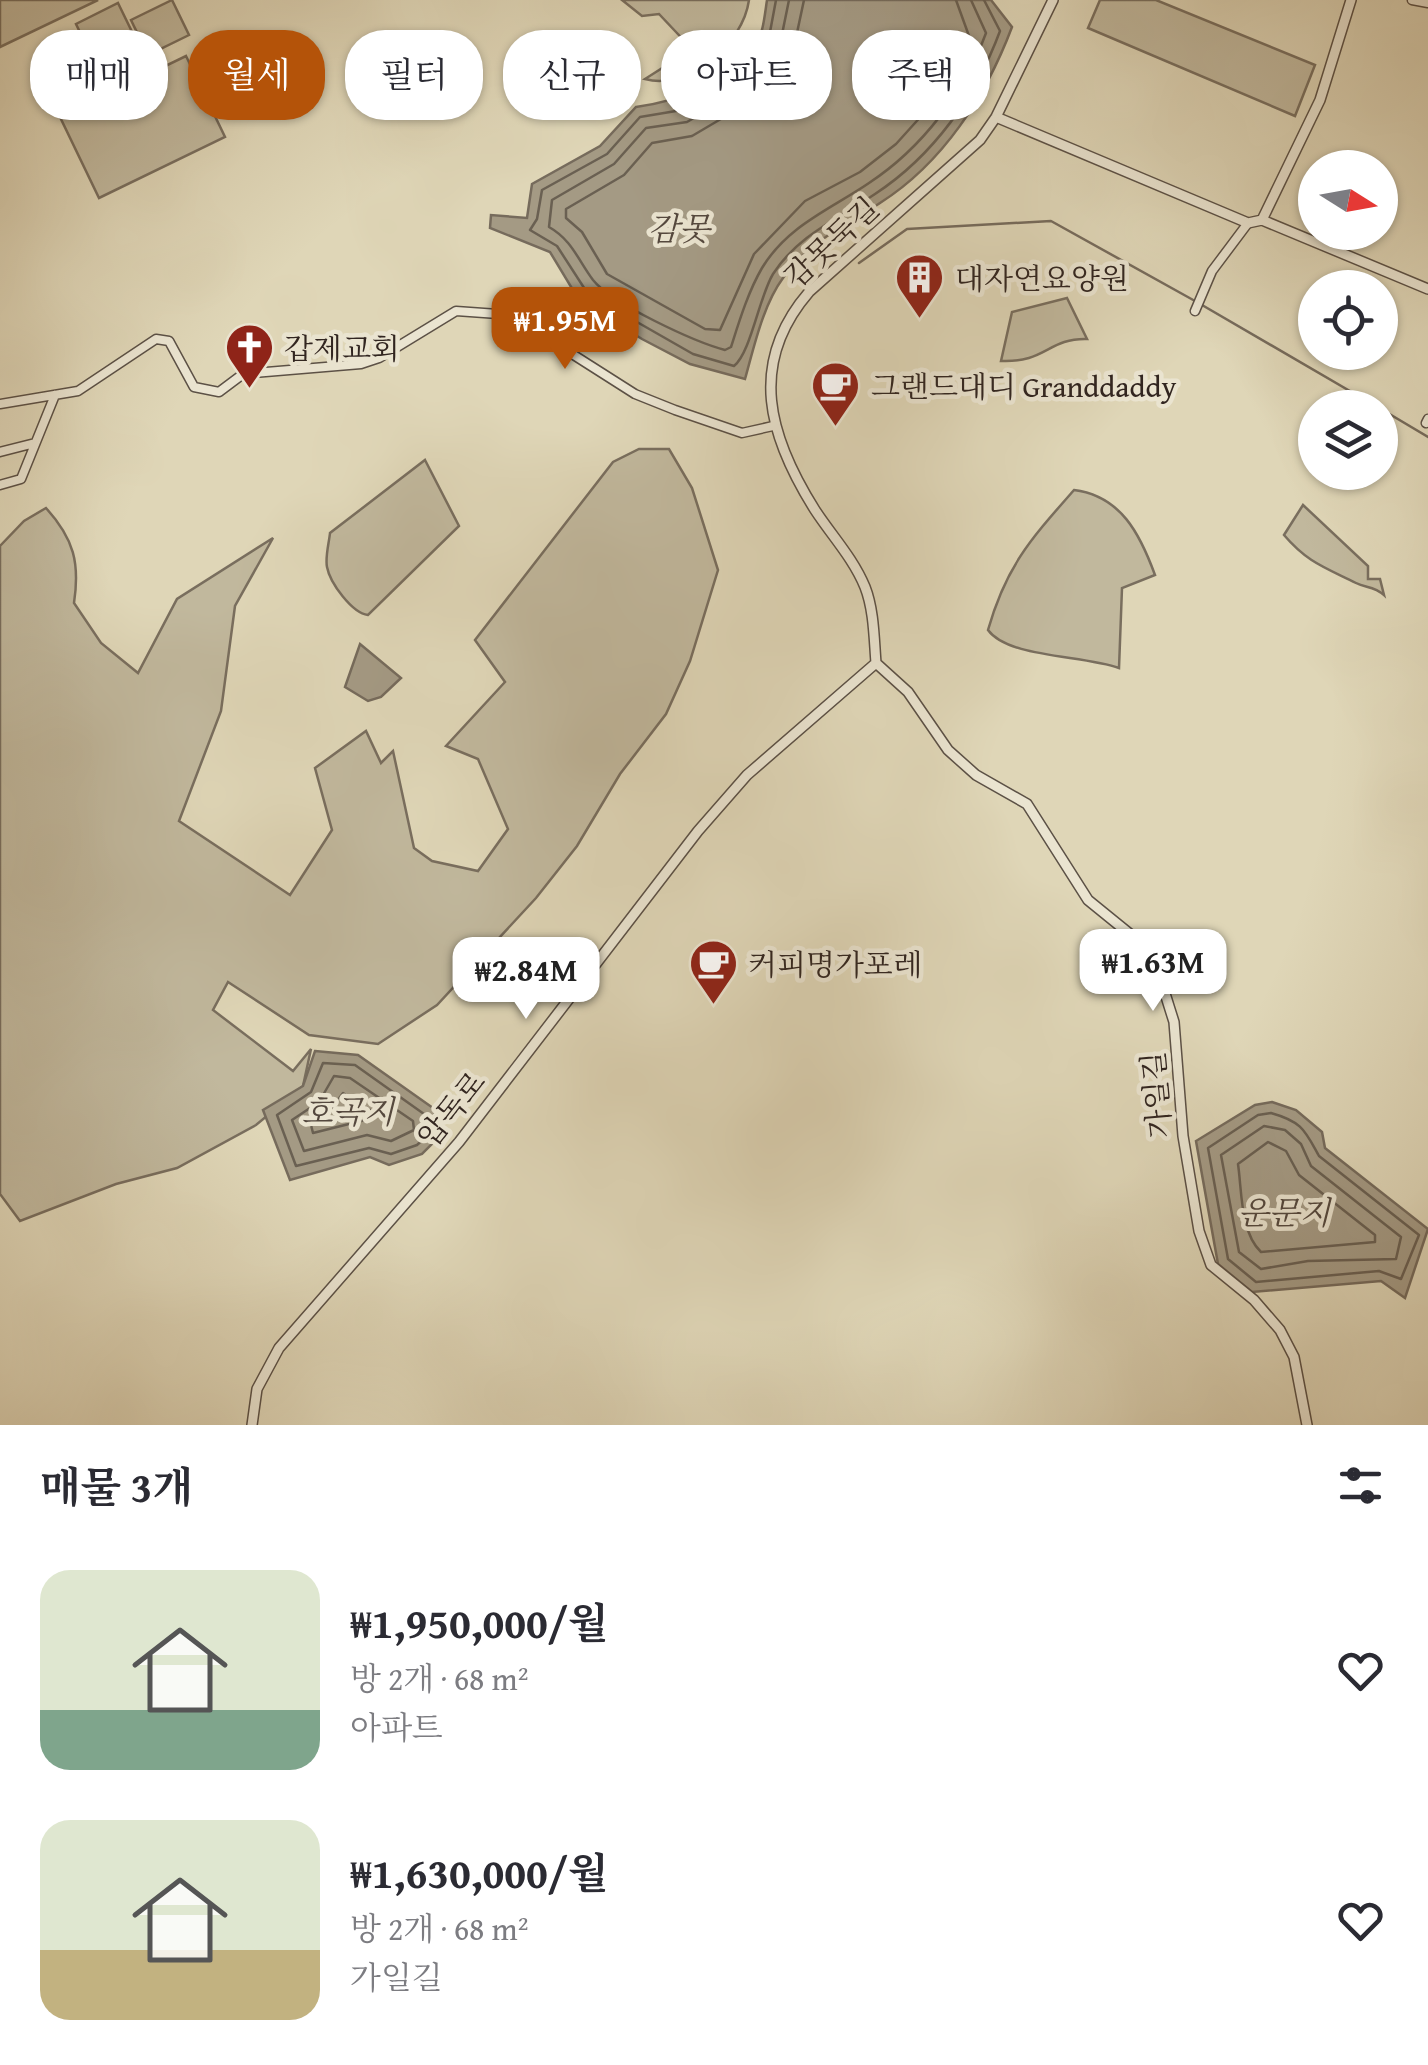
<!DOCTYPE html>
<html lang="ko">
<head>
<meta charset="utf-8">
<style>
  body { margin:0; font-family:"Gentium Book Plus","Noto Serif KR",serif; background:#f2f2f3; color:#2b2b33; height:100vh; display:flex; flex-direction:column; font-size:38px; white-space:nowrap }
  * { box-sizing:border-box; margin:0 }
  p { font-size:32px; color:#7c7c81 }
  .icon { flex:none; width:55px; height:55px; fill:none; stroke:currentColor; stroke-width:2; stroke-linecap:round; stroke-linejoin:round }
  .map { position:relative; height:1425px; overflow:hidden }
  .sheet { display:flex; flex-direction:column; background:#fff; flex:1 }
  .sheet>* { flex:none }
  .top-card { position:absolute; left:30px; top:30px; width:1370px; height:90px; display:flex; gap:20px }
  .needle { width:65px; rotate:101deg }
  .controls { position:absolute; left:1298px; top:150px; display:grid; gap:20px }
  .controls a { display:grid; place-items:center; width:100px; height:100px; border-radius:50%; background:#fff; box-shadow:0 2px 8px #0004; font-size:50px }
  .price { position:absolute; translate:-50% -85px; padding:0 22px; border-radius:20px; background:#fff; color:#222; font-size:32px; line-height:65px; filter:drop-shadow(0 2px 5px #0008) }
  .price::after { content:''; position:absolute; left:50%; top:60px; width:30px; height:22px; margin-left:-15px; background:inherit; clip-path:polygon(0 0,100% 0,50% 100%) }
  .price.on { background:#b45309; color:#fff }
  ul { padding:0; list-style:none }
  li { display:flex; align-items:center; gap:30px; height:250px; padding:0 40px }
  li span { display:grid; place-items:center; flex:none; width:280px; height:200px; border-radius:30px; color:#555 }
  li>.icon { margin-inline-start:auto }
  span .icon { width:120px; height:120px; fill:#fffc; stroke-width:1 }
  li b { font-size:42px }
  h2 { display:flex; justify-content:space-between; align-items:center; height:120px; padding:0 40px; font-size:42px }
  .chip { padding:0 35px; border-radius:40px; background:#fff; box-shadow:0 2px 8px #0004; font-size:35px; line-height:90px }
  .chip.on { background:#b45309; color:#fff }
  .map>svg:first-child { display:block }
</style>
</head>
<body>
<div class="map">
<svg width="1428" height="1425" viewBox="0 0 1428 1425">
  <rect width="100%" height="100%" fill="#dfd6b7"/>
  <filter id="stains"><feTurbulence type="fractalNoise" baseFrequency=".002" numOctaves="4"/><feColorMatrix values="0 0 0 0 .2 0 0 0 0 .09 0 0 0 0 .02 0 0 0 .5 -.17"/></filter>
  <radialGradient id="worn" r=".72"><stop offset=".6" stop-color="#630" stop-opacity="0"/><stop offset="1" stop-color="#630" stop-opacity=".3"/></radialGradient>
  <!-- green -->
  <path fill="#c1b89d" stroke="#796e5e" stroke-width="2.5" d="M0,0H98L0,47Z
    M172,0L189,35L148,55L131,20Z
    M622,0H749C743,44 689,91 645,79L692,49L659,14L642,16Z
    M1100,0H1156L1315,65L1295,116L1088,28Z
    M118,3L135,38L93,59L76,24Z
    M186,56L225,137L99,198L60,117Z
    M1067,298L1087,339C1048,338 1046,363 1001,361L1012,312Z
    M639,449H669L692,488L718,570L690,661L666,714L620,774L577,846L536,898L437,1005L378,1044L309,1035L228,982L213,1010L293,1071L311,1049L303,1086L256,1125L177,1168L116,1184L20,1221L0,1194V546L24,521L46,508C74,539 80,563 74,603L101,643L138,673L177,599L273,538L235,606L221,711L179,821L290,895L332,830L315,768L366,731L381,763L393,751L414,848L432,861L478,871L508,829L478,759L446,746L505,682L475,640L613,462Z
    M425,460L459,526L368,615C352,613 330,583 327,567C325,557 329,543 330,533Z
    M1074,490C1121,496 1140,534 1155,575L1122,588L1119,668C1084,655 1008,658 988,630C1006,566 1031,539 1074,490Z
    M1303,505L1368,566V579H1380L1384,595C1374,586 1366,588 1356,583C1324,567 1307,562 1284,535Z"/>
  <!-- water -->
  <path fill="#a49a84" stroke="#766b5c" stroke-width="2.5" d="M767,0H991L1012,27C986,96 943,163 880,203C844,227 809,241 783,278C763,305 754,347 745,379L690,364L642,339L579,300L550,252L490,228L491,215L527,218L532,184L600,146L636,107C680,101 726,83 755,46C763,36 765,13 767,0Z
    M360,644L401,678L381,697L368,701L345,687Z
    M315,1051L358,1055L433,1108L441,1135L422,1154L389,1165L370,1157L290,1180L263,1110L303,1086Z
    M1272,1102L1296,1110L1322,1132L1325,1148L1428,1229L1405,1298L1381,1281L1252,1292L1218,1264L1196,1141L1255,1105Z"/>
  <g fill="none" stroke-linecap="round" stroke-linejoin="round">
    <!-- shore -->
    <path stroke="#6a6052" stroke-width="2.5" d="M776,0L767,48L729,83L682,110L640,117L607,154L542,190L537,219L530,230L557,246L588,294L693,354L734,366C751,352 759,297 773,274C798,235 838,219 875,194C933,156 976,96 1000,31L984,0
      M789,0L778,54L738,92L687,122L646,128L614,164L552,200L549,227C572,240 578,260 593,280C612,304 695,342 725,350L731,347C739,322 748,292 762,268C788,225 831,209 869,183C922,148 964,93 986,33L971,0
      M804,0L791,61L748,103L692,136L652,143L624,175L566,209V218L582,232L607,274L705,329L720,330L754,254L805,201L860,172L896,144L924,113L969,36L956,0
      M323,1063L355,1065L424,1114L429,1134L417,1145L391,1154L369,1148L296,1166L277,1115L311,1092Z
      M334,1076L350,1078L413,1121L414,1130L391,1141L367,1135L304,1151L292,1120L319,1102Z
      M343,1093L372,1111L373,1118L313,1133L311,1125L329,1112Z
      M1271,1113C1303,1122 1305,1131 1319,1156L1419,1235L1401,1279L1379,1271L1256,1282L1228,1259L1208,1148L1258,1115Z
      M1264,1126L1285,1130L1301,1144L1311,1166L1401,1237L1396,1259L1308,1261L1261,1269L1239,1252L1221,1155Z
      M1268,1142L1286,1151L1299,1175L1375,1235V1242L1261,1252C1240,1232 1242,1191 1238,1164Z"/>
    <!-- stream -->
    <path stroke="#766b5c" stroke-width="2.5" d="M809,250L823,260
      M859,263L907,229L1051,221L1195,301
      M1202,305L1379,408
      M1381,409L1428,437"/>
    <defs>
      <path id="minor" d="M1412,0L1428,3
        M1195,311L1212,271L1248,223
        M0,404L78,391L156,339L169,341L194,387L219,392L243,374L361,364L379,358L456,311L498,314L547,338L635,394L675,410L742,433L773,426
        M1426,423L1428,419
        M0,452L35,443
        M0,485L21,479L55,395"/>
      <path id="tertiary" d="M996,117L1248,223L1262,220
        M1262,220L1320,100L1351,0
        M1262,220L1428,289
        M876,663L908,692L948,750L976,775L1027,804L1088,900L1152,952L1174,1022L1183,1136L1199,1231L1211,1265L1254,1300L1280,1330L1294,1357L1307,1425
        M876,663C874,638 874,610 865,587C853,558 832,536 815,510C769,437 747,364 809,292L980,140L996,117L1053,0
        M252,1425L257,1389L279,1348L459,1142L698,831L747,775L876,663"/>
    </defs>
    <!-- minor casing -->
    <use href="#minor" stroke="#5c5146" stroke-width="11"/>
    <!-- tertiary casing -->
    <use href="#tertiary" stroke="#5c5146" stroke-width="12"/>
    <!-- minor -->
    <use href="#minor" stroke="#eae4d0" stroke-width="8"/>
    <!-- tertiary -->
    <use href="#tertiary" stroke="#eae4d0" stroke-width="9"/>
  </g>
  <!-- icons -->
  <defs>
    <symbol id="building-pin" viewBox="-11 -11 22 30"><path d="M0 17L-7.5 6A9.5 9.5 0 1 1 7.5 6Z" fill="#8f2418" stroke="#eae4d0"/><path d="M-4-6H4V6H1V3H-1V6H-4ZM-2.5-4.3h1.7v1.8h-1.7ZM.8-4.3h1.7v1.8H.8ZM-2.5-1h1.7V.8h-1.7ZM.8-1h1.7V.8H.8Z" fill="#fff"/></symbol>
    <symbol id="church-pin" viewBox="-11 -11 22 30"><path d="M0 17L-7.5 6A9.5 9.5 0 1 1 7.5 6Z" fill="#8f2418" stroke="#eae4d0"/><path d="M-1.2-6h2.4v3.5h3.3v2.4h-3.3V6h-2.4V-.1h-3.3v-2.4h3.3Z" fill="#fff"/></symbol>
    <symbol id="cafe-pin" viewBox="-11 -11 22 30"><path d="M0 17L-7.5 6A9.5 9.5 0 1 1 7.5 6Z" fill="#8f2418" stroke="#eae4d0"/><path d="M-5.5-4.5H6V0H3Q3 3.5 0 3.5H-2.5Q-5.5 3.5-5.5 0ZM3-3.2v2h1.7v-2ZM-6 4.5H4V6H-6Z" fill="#fff"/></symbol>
  </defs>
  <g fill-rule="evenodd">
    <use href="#building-pin" x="892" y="250" width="55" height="75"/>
    <use href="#church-pin" x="222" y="320" width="55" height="75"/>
    <use href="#cafe-pin" x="808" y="358" width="55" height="75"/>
    <use href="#cafe-pin" x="686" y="936" width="55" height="75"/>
  </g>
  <g text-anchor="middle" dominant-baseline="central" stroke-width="9" stroke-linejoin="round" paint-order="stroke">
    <!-- street labels -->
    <g font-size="30" fill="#312520" stroke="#eae4d0">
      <text transform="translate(831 242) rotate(-43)">감못둑길</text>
      <text transform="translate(1156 1095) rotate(-95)">가일길</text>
      <text transform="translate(451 1109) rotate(-51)">압독로</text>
    </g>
    <!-- poi labels -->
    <g font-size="30" fill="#312520" stroke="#eae4d0" text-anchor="start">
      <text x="955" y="278">대자연요양원</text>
      <text x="284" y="348">갑제교회</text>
      <text x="871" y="386">그랜드대디 Granddaddy</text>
      <text x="748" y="964">커피명가포레</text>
    </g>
    <!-- water labels -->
    <g font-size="32" font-style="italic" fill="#54483e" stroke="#eae4d0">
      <text x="679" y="228">감못</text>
      <text x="348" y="1111">호곡지</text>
      <text x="1284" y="1212">운문지</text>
    </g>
  </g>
  <rect width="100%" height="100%" filter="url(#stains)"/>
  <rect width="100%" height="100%" fill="url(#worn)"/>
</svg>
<div class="controls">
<a><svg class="needle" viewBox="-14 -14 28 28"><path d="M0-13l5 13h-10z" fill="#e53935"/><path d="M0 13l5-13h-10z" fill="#7c7c81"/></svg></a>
<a><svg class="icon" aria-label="locate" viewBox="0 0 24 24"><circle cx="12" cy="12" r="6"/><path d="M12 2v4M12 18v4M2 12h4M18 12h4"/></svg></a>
<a><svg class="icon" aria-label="layers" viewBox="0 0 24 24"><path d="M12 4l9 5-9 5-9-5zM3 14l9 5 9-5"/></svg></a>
</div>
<b class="price on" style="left:565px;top:372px">₩1.95M</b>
<b class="price" style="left:1153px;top:1014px">₩1.63M</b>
<b class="price" style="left:526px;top:1022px">₩2.84M</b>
<div class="top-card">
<a class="chip">매매</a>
<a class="chip on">월세</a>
<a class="chip">필터</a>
<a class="chip">신규</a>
<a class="chip">아파트</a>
<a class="chip">주택</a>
</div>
</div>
<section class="sheet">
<h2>매물 3개<svg class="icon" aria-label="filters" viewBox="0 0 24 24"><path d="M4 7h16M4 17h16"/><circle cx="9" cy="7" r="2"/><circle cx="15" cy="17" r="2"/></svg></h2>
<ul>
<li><span style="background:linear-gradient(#dfe7d0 70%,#7fa58c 0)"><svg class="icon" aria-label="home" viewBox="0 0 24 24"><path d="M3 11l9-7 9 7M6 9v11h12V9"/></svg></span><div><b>₩1,950,000/월</b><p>방 2개 · 68 m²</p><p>아파트</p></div><svg class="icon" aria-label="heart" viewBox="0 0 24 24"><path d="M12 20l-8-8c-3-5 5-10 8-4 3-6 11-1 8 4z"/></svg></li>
<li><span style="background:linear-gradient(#dfe7d0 65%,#c2b280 0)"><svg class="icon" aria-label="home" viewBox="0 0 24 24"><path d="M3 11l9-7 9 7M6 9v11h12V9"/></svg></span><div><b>₩1,630,000/월</b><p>방 2개 · 68 m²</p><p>가일길</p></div><svg class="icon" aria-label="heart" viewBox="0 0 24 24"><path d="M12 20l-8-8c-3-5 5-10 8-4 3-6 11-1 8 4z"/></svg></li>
</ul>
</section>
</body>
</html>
